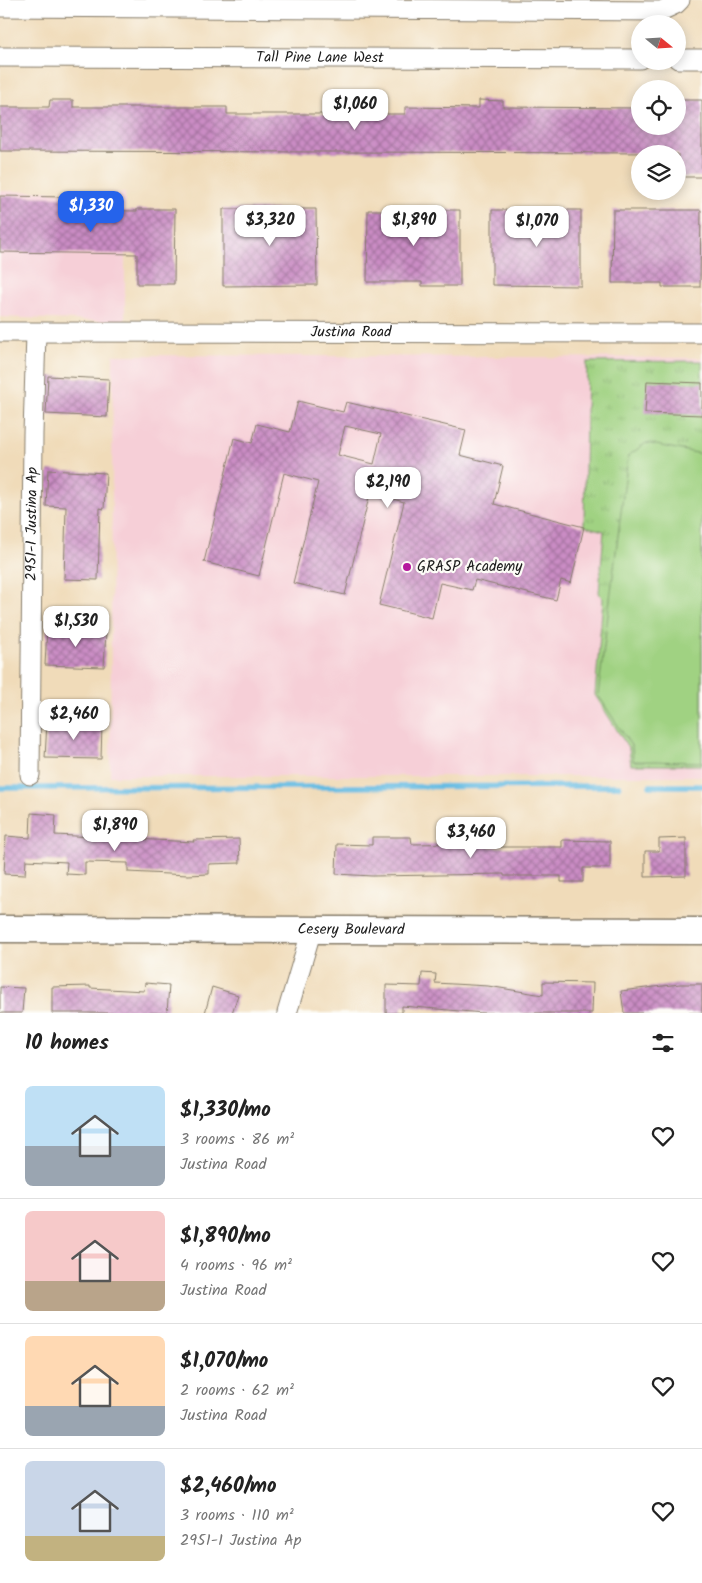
<!DOCTYPE html>
<html lang="en">
<head>
<meta charset="utf-8">
<style>
  body { margin:0; font-family:Kalam,sans-serif; background:#f2f2f2; color:#222; height:100vh; display:flex; flex-direction:column; font-size:19px; white-space:nowrap }
  * { box-sizing:border-box; margin:0 }
  p { font-size:16px; color:#767676 }
  .icon { flex:none; width:28px; height:28px; fill:none; stroke:currentColor; stroke-width:2; stroke-linecap:round; stroke-linejoin:round }
  .map { position:relative; height:1013px; overflow:hidden }
  .drawer { display:flex; flex-direction:column; background:#fff; flex:1 }
  .drawer>* { flex:none }
  .needle { width:32px; rotate:108deg }
  .controls { position:absolute; left:631px; top:15px; display:grid; gap:10px }
  .controls a { display:grid; place-items:center; width:55px; height:55px; border-radius:50%; background:#fff; box-shadow:0 2px 12px #0003; font-size:25px }
  .price { position:absolute; translate:-50% -42px; padding:0 11px; border-radius:10px; background:#fff; color:#222; font-size:16px; line-height:32px; filter:drop-shadow(0 1px 2px #0008) }
  .price::after { content:''; position:absolute; left:50%; top:30px; width:15px; height:11px; margin-left:-8px; background:inherit; clip-path:polygon(0 0,100% 0,50% 100%) }
  .price.selected { background:#2563eb; color:#fff }
  ul { padding:0; list-style:none }
  li { display:flex; align-items:center; gap:15px; height:125px; padding:0 25px }
  li+li { border-top:1px solid #e0e0e0 }
  li span { display:grid; place-items:center; flex:none; width:140px; height:100px; border-radius:8px; color:#555 }
  li>.icon { margin-inline-start:auto }
  span .icon { width:60px; height:60px; fill:#fffc; stroke-width:1 }
  li b { font-size:21px }
  h2 { display:flex; justify-content:space-between; align-items:center; height:60px; padding:0 25px; font-size:21px }
  .map>svg:first-child { display:block }
</style>
</head>
<body>
<div class="map">
<svg width="702" height="1013" viewBox="0 0 702 1013">
  <defs>
    <pattern id="grass-tufts" width="24" height="20" patternUnits="userSpaceOnUse" patternTransform="scale(1.25)"><rect width="24" height="20" fill="#a0d282"/><path d="M3 7l-1-3M5 7V3M7 7l1-3M15 17l-1-3M17 17v-4M19 17l1-3" fill="none" stroke="#89b470"/></pattern>
    <pattern id="building-cross-hatch" width="8" height="8" patternUnits="userSpaceOnUse" patternTransform="scale(1.25)"><rect width="8" height="8" fill="#ca8cc4"/><path d="M0 0l8 8M0 8l8-8" fill="none" stroke="#a3729e"/></pattern>
  </defs>
  <rect width="100%" height="100%" fill="#fdfcf7"/>
  <filter id="ink" filterUnits="userSpaceOnUse"><feTurbulence type="fractalNoise" baseFrequency=".02" numOctaves="2"/><feDisplacementMap in="SourceGraphic" scale="10" xChannelSelector="R" yChannelSelector="G"/><feConvolveMatrix kernelMatrix="1 2 1 2 8 2 1 2 1" color-interpolation-filters="sRGB"/></filter>
  <filter id="wash" filterUnits="userSpaceOnUse"><feTurbulence type="fractalNoise" baseFrequency=".0096" numOctaves="4" result="noise"/><feDisplacementMap in="SourceGraphic" scale="20" xChannelSelector="R" yChannelSelector="G"/><feGaussianBlur stdDeviation="1.12" result="paint"/><feColorMatrix in="noise" values="0 0 0 0 0 0 0 0 0 0 0 0 0 0 0 0 0 1.4 0 .05"/><feComposite in="paint" operator="in"/></filter>
  <g filter="url(#wash)">
    <rect width="100%" height="100%" fill="#f0dbb9"/>
    <!-- built -->
    <path fill="#f6cfd7" d="M0,191L125,193V322L0,317Z
      M113,355L702,358V776H110Z"/>
    <!-- grass -->
    <path fill="url(#grass-tufts)" stroke="#5e774f" d="M702,361V765H631L629,749L595,695L603,599L599,593L604,531L584,526L587,362Z"/>
    <!-- pitch -->
    <path fill="#a0d282" stroke="#5e774f" d="M646,443L702,454V762L633,761L632,747L598,695L628,456Z"/>
    <g fill="none" stroke-linecap="round" stroke-linejoin="round">
      <!-- stream -->
      <path stroke="#65bbe2" stroke-width="5.5" d="M650,786H702
        M0,788L619,786"/>
    </g>
    <g id="blocks">
      <!-- building -->
      <path fill="url(#building-cross-hatch)" fill-rule="evenodd" d="M50,100H73V107H227V114H405V107L479,108V100L503,101V107L640,108V126H678V100H702V177H678V154L664,153L0,151V107H49Z
        M0,196L69,197V210L137,211V209H175L174,284H137V254L0,252Z
        M223,209H316L317,285L223,286Z
        M368,210H460V286H422V282H367Z
        M492,210H581V286L492,285Z
        M613,210H701L700,287H662V283H612Z
        M48,376L109,379L107,417L46,414Z
        M647,381L702,383V415L645,413Z
        M298,401L343,412L346,402L466,430L460,455L503,466L494,504L584,527L571,583L561,580L556,600L475,580L472,590L440,583L432,618L379,605L404,502L370,493L345,595L293,583L318,482L284,473L259,576L204,562L234,438L252,443L257,424L290,432ZM345,426L381,434L374,464L338,455Z
        M48,470L106,473L104,509L100,508L98,580L64,579L66,507L46,506Z
        M47,629L106,631L104,667L45,665Z
        M47,722L102,724L101,759L45,758Z
        M31,813L56,815L55,835L194,842L193,840L239,839L240,863L209,864V874L188,875L128,872V863L85,862V875L66,874L67,862L26,860L25,875L4,874L6,836L30,838Z
        M372,837H411L412,844L484,843V847H562V840L610,841V868H583V882H561V876H504V874L372,876L336,874L337,844L372,845Z
        M686,838V876L645,877V851H659V839Z
        M422,973L436,974L435,983L488,986L543,995V982L593,983L592,1013H483L402,1006V1013H386V985L421,986Z
        M145,983L169,985L167,1013H52V987L90,986V988L144,991Z
        M680,984H702V1013H624L621,991Z
        M0,987L24,988L22,1013H0Z
        M212,987L238,995L232,1013H205Z"/>
    </g>
  </g>
  <g filter="url(#ink)">
    <use href="#blocks" fill-opacity="0" stroke="#867c6a" stroke-width="1"/>
    <g fill="none" stroke-linecap="round" stroke-linejoin="round">
      <defs>
        <g id="street">
          <path d="M0,7L661,11L676,4L680,0"/>
          <path id="s1" d="M0,57L640,59"/>
          <path d="M678,59H702"/>
          <path id="s2" d="M0,332L702,333"/>
          <path id="s3" d="M30,775L33,434L36,333"/>
          <path d="M287,1013L312,929"/>
        </g>
        <g id="secondary">
          <path id="s4" d="M0,929L702,931"/>
        </g>
      </defs>
      <!-- street casing -->
      <use href="#street" stroke="#867c6a" stroke-width="21"/>
      <!-- secondary casing -->
      <use href="#secondary" stroke="#867c6a" stroke-width="29"/>
      <!-- street -->
      <use href="#street" stroke="#fff" stroke-width="19"/>
      <!-- secondary -->
      <use href="#secondary" stroke="#fff" stroke-width="26"/>
    </g>
  </g>
  <!-- markers -->
  <circle fill="#b5179e" stroke="#fdfcf7" stroke-width="2" cx="407" cy="567" r="5"/>
  <g text-anchor="middle" dominant-baseline="central" stroke-width="4.5" stroke-linejoin="round" paint-order="stroke">
    <!-- street labels -->
    <g font-size="15" fill="#1c1c1c" stroke="#fdfcf7">
      <text stroke="none"><textPath href="#s1" startOffset="320">Tall Pine Lane West</textPath></text>
      <text stroke="none"><textPath href="#s2" startOffset="351">Justina Road</textPath></text>
      <text stroke="none"><textPath href="#s3" startOffset="251">2951-1 Justina Ap</textPath></text>
      <text stroke="none"><textPath href="#s4" startOffset="351">Cesery Boulevard</textPath></text>
    </g>
    <!-- poi labels -->
    <g font-size="15" fill="#1c1c1c" stroke="#fdfcf7" text-anchor="start">
      <text x="417" y="567">GRASP Academy</text>
    </g>
  </g>
</svg>
<div class="controls">
<a><svg class="needle" viewBox="-14 -14 28 28"><path d="M0-13l5 13h-10z" fill="#e53935"/><path d="M0 13l5-13h-10z" fill="#767676"/></svg></a>
<a><svg class="icon" aria-label="locate" viewBox="0 0 24 24"><circle cx="12" cy="12" r="6"/><path d="M12 2v4M12 18v4M2 12h4M18 12h4"/></svg></a>
<a><svg class="icon" aria-label="layers" viewBox="0 0 24 24"><path d="M12 4l9 5-9 5-9-5zM3 14l9 5 9-5"/></svg></a>
</div>
<b class="price" style="left:355px;top:131px">$1,060</b>
<b class="price selected" style="left:91px;top:233px">$1,330</b>
<b class="price" style="left:270px;top:247px">$3,320</b>
<b class="price" style="left:414px;top:247px">$1,890</b>
<b class="price" style="left:537px;top:248px">$1,070</b>
<b class="price" style="left:388px;top:509px">$2,190</b>
<b class="price" style="left:76px;top:648px">$1,530</b>
<b class="price" style="left:74px;top:741px">$2,460</b>
<b class="price" style="left:115px;top:852px">$1,890</b>
<b class="price" style="left:471px;top:859px">$3,460</b>
</div>
<section class="drawer">
<h2>10 homes<svg class="icon" aria-label="filters" viewBox="0 0 24 24"><path d="M4 7h16M4 17h16"/><circle cx="9" cy="7" r="2"/><circle cx="15" cy="17" r="2"/></svg></h2>
<ul>
<li><span style="background:linear-gradient(#bfe0f5 60%,#9aa5b1 0)"><svg class="icon" aria-label="home" viewBox="0 0 24 24"><path d="M3 11l9-7 9 7M6 9v11h12V9"/></svg></span><div><b>$1,330/mo</b><p>3 rooms · 86 m²</p><p>Justina Road</p></div><svg class="icon" aria-label="heart" viewBox="0 0 24 24"><path d="M12 20l-8-8c-3-5 5-10 8-4 3-6 11-1 8 4z"/></svg></li>
<li><span style="background:linear-gradient(#f6c9c9 70%,#b9a48a 0)"><svg class="icon" aria-label="home" viewBox="0 0 24 24"><path d="M3 11l9-7 9 7M6 9v11h12V9"/></svg></span><div><b>$1,890/mo</b><p>4 rooms · 96 m²</p><p>Justina Road</p></div><svg class="icon" aria-label="heart" viewBox="0 0 24 24"><path d="M12 20l-8-8c-3-5 5-10 8-4 3-6 11-1 8 4z"/></svg></li>
<li><span style="background:linear-gradient(#ffd9b3 70%,#9aa5b1 0)"><svg class="icon" aria-label="home" viewBox="0 0 24 24"><path d="M3 11l9-7 9 7M6 9v11h12V9"/></svg></span><div><b>$1,070/mo</b><p>2 rooms · 62 m²</p><p>Justina Road</p></div><svg class="icon" aria-label="heart" viewBox="0 0 24 24"><path d="M12 20l-8-8c-3-5 5-10 8-4 3-6 11-1 8 4z"/></svg></li>
<li><span style="background:linear-gradient(#c9d6e8 75%,#c2b280 0)"><svg class="icon" aria-label="home" viewBox="0 0 24 24"><path d="M3 11l9-7 9 7M6 9v11h12V9"/></svg></span><div><b>$2,460/mo</b><p>3 rooms · 110 m²</p><p>2951-1 Justina Ap</p></div><svg class="icon" aria-label="heart" viewBox="0 0 24 24"><path d="M12 20l-8-8c-3-5 5-10 8-4 3-6 11-1 8 4z"/></svg></li>
</ul>
</section>
</body>
</html>
